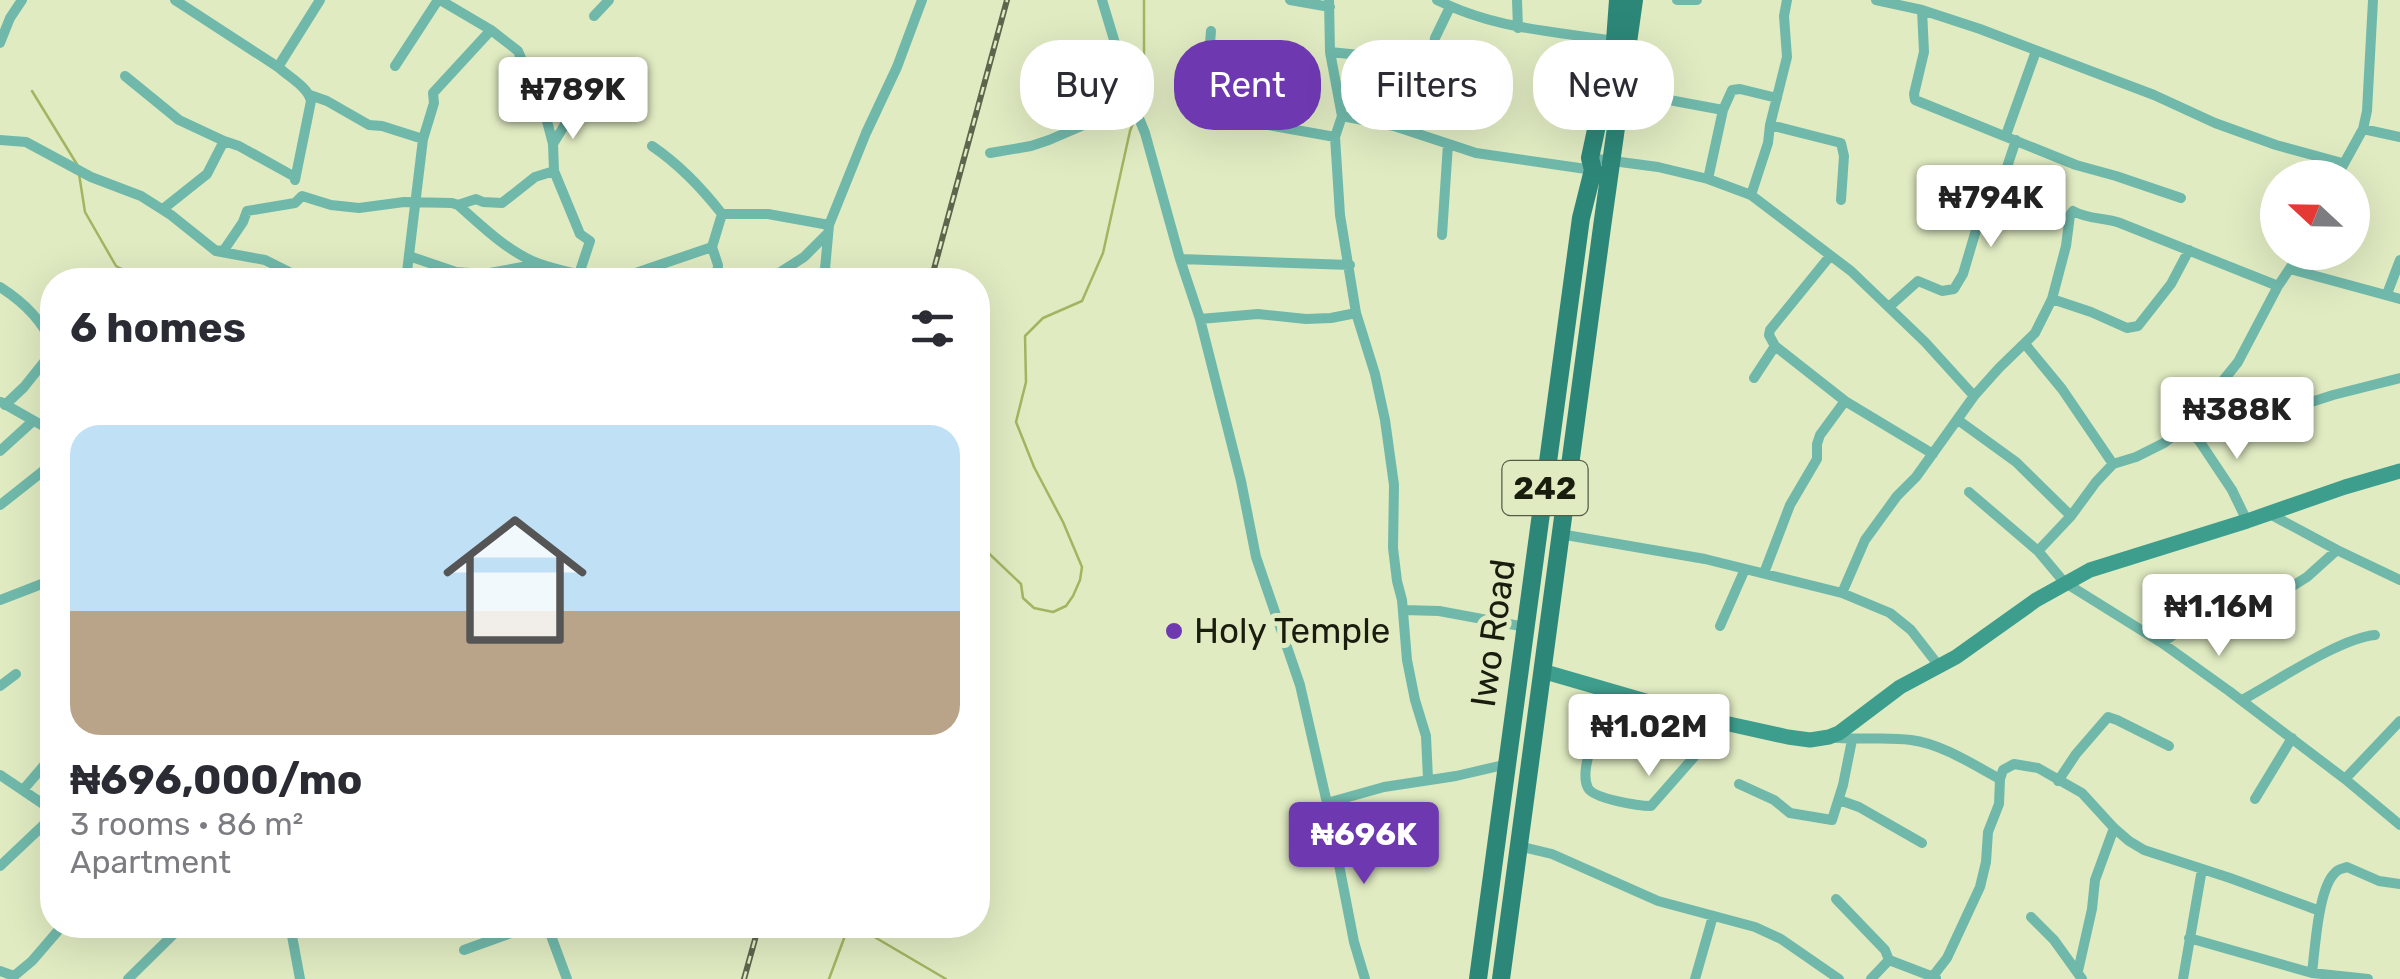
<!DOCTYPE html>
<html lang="en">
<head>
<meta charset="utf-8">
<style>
  body { margin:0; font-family:Rubik,sans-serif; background:#f7f7f7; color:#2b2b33; height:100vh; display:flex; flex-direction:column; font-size:38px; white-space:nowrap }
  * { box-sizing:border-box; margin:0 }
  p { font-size:32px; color:#7c7c81 }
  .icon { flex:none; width:55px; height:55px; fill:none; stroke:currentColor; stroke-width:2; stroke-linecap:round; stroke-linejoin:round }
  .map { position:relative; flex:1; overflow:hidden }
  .panel { position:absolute; left:40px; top:268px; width:950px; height:670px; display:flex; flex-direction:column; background:#fff; border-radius:40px; box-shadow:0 10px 40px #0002 }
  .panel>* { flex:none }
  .banner { position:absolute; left:1020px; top:40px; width:950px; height:90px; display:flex; gap:20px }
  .needle { width:65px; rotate:292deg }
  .buttons { position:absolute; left:2260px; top:160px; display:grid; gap:20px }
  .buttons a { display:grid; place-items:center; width:110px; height:110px; border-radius:50%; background:#fff; box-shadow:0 10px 40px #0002; font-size:50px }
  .price { position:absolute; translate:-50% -85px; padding:0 22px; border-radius:10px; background:#fff; color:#222; font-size:32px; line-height:65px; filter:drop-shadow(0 2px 5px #0008) }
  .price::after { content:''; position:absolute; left:50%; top:60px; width:30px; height:22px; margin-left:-15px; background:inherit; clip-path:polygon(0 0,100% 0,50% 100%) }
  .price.current { background:#6e39b0; color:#fff }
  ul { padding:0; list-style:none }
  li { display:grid; align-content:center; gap:20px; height:530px; padding:0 30px }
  li span { display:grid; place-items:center; height:310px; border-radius:30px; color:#555 }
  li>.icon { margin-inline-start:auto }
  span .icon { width:180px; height:180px; fill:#fffc; stroke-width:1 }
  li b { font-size:42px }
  h2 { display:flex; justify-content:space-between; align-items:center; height:120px; padding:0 30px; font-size:42px }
  .chip { padding:0 35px; border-radius:40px; background:#fff; box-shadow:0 10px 40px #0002; font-size:35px; line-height:90px }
  .chip.current { background:#6e39b0; color:#fff }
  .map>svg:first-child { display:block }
</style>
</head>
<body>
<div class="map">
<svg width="2400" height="979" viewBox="0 0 2400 979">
  <rect width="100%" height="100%" fill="#e0ebc2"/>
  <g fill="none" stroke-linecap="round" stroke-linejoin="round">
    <!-- stream -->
    <path stroke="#a2b561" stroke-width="2.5" d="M32,91L78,166
      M1139,109L1144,96V0
      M79,174L85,212L116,266L143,280
      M978,543L1021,584L1023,598L1034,608L1053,612L1066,606L1073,596L1080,580L1082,567L1063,522L1034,467L1016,422L1026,382L1025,336L1043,318L1082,301L1103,253L1130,131L1134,121
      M854,925L946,979
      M829,979L849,925"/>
    <!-- street -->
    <path stroke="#70b9aa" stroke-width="10" d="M175,0L278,67L320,0
      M440,0L491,30L518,51L547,121L553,144L554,171L580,234L590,241L579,274
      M1102,0L1134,106L1145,133L1180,259L1200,319L1241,481L1256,557L1300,685L1327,803L1384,787L1456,776L1508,764
      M1290,0L1330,7
      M1329,0L1330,52L1342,116L1335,137L1340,215L1356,313L1375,374L1385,420L1394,485L1393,548L1397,581L1402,600L1407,660L1415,700L1426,736L1428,779
      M1437,0C1495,29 1552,31 1615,41
      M1517,0L1518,28
      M1677,0H1697
      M1876,0L1922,10L1980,29L2154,95L2215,123L2276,145L2342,163
      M1922,10L1924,52L1914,94L1915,100L2076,165L2116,176L2181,198
      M594,16L609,0
      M1211,31L1205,102L1209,111L1229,118L1335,137
      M0,43L10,18L22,0
      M1330,52L1399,59L1417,65L1432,59L1435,38L1450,7
      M395,66L438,0
      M278,67C289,77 308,87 311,101L295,180
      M125,76L179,120L224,141
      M1637,94L1723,110
      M310,95L327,101L369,125L382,126L423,139
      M1342,116L1394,126L1476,153L1593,170
      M1770,125L1841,143L1844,156L1841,200
      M2363,129L2400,137
      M2006,135L2036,51
      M0,140L26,142L91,177L141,196L171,215L216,251L265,260L305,280
      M553,144L580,100
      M652,146C680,165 701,187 722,214
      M990,153L1031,146L1049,140L1133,104
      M1590,158L1658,167L1708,179L1751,195L1851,271L1925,342L1974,396
      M2336,178L2363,129L2367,111L2373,0
      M1708,179L1723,110L1732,90L1740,89L1777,98
      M1751,195L1768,143L1770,125L1787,57L1784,16L1787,0
      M458,205L476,199L483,202L502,203L535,177L554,171
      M163,209L207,174L224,141L239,146L295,177V180
      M1442,235L1448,144
      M712,247L718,265L717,280
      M216,251L224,250L243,222L247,211L295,203L302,196L331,205L359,208L404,202L452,203L458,205C482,226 507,251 537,263C558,271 580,274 601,280
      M409,256L456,272L484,274L539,264
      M1180,259L1350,265
      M2290,269L2400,299
      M406,280L423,139L434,103L433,93L491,30
      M531,280L539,264
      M615,280L712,247L722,214H768L829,225
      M768,280L804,257L828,233
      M824,280L829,225L866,133L897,67L922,0
      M0,287C22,301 42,320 52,344
      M2387,294L2400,260
      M2052,299L2091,312L2127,328L2138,326L2171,284L2189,250
      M1890,306L1918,281L1942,291L1954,289L1963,274L1979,220L1993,209L2016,140
      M1200,319L1258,314L1306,319L1331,318L1356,313
      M2025,344L2062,389L2113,464
      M1775,346L1845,401L1933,454
      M1754,378L1775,346L1769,335L1770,330L1830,256
      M1,402L52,431
      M5,405L24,387L52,352
      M1958,420L2016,462L2071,516
      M2188,424L2232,490L2247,521
      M2197,439L2333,395L2400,378
      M0,451L33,421
      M1969,492L2038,551L2064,582L2162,643L2229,691L2345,779L2400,825
      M0,505L52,464
      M2268,513L2337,550L2400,580
      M1560,534L1705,559L1842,593L1890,613L1911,630L1939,666
      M2038,551L2071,516L2096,482L2113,464L2136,457L2164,443L2188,424L2238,362L2278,286L2301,252
      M1764,573L1790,505L1817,459V444L1820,435L1845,401
      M1842,593L1865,540L1897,496L1916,477L1974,396L1999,368L2035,333L2052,299L2066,246L2070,215L2073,211C2089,220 2104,217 2120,223L2278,286
      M0,600L52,580
      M1403,610L1439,611L1526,627
      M1720,626L1745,569
      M2162,643L2179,631L2234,607L2291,587L2307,577L2337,550
      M0,686L16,674
      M2242,700C2276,682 2340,638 2375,635
      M1830,737C1857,741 1884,736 1911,740C1942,744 1972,764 2000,779
      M1593,738C1590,751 1581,775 1588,788C1594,799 1639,806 1651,806L1694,757L1711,720
      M0,775L52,810
      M2345,779L2400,721
      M2058,781L2076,754L2108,717L2117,720L2169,746
      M1739,784L1774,800L1790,813L1832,820L1843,785L1852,740
      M23,790L52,756
      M2255,799L2292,738
      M1839,800L1859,807L1922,843
      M1327,803L1354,942L1365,979
      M1518,846L1552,854L1658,901L1755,927L1781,939L1839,979
      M0,866L52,817
      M1836,899L1885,950L1889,960L1936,978
      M2031,917L2054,940L2082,979
      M290,925L300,979
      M541,925L550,933L567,979
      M2189,938L2312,973L2368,979
      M464,950L533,925
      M0,971L14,976L32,961L63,925
      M2078,971L2092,909L2095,880L2114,828
      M2312,973C2315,949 2318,893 2333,875C2338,869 2339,870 2347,867L2379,881L2400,884
      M1933,976L1947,958L1980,887L1986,862L1988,832L1999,804L2000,779L2003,770L2014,764L2038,768L2082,793L2114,828L2129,841L2144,850L2230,878L2320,911
      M128,979L183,925
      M1695,979L1713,916
      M1871,979L1889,960
      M2183,979L2202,869"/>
    <!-- secondary -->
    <path stroke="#3e9e8d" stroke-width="15" d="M1542,671L1711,720L1788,737L1810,740L1829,737L1839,733L1900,687L1956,657L2036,600L2090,570L2247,521L2345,487L2400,471"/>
    <!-- primary -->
    <path stroke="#2d8778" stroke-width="18" d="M1478,979L1581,218L1593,170L1590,158L1615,41L1618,0
      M1501,979L1602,227L1634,0"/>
    <defs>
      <path id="rail" d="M931,280L1007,0
        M744,979L759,925"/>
    </defs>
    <!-- rail casing -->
    <use href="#rail" stroke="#5e654d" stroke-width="6"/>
    <!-- rail -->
    <use href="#rail" stroke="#e0ebc2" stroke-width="2.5" stroke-dasharray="8" stroke-linecap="butt"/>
  </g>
  <!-- markers -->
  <circle fill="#6e39b0" stroke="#e0ebc2" stroke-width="4" cx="1174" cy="631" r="10"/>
  <g text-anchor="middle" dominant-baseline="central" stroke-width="10" stroke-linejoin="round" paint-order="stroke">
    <!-- shield labels -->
    <rect fill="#e0ebc2" stroke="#555b44" stroke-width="2.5" x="1502.5" y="461" width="85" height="54" rx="8"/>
    <g font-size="32" font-weight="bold" fill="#191d0e">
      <text x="1545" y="488">242</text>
    </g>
    <!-- poi labels -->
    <g font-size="35" fill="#191d0e" stroke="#e0ebc2" text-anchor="start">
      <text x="1194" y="631">Holy Temple</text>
    </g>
    <!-- street labels -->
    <g font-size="35" fill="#191d0e" stroke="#e0ebc2">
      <text transform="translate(1493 633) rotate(-82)">Iwo Road</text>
    </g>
  </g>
</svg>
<div class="buttons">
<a><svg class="needle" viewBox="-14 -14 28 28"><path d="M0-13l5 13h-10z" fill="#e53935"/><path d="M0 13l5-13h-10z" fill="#7c7c81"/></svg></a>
</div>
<b class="price" style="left:573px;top:142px">₦789K</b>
<b class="price" style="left:1991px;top:250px">₦794K</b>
<b class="price" style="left:2237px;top:462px">₦388K</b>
<b class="price" style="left:2219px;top:659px">₦1.16M</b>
<b class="price" style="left:1649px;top:779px">₦1.02M</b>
<b class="price current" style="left:1364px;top:887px">₦696K</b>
<div class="banner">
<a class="chip">Buy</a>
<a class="chip current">Rent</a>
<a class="chip">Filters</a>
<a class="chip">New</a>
</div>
<section class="panel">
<h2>6 homes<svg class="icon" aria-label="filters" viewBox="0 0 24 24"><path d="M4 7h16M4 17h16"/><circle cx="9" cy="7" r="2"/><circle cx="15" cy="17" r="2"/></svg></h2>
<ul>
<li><span style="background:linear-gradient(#bfe0f5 60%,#b9a48a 0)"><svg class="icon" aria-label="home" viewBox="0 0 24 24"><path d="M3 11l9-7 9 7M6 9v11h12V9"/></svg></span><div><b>₦696,000/mo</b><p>3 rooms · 86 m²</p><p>Apartment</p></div></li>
</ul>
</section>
</div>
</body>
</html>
